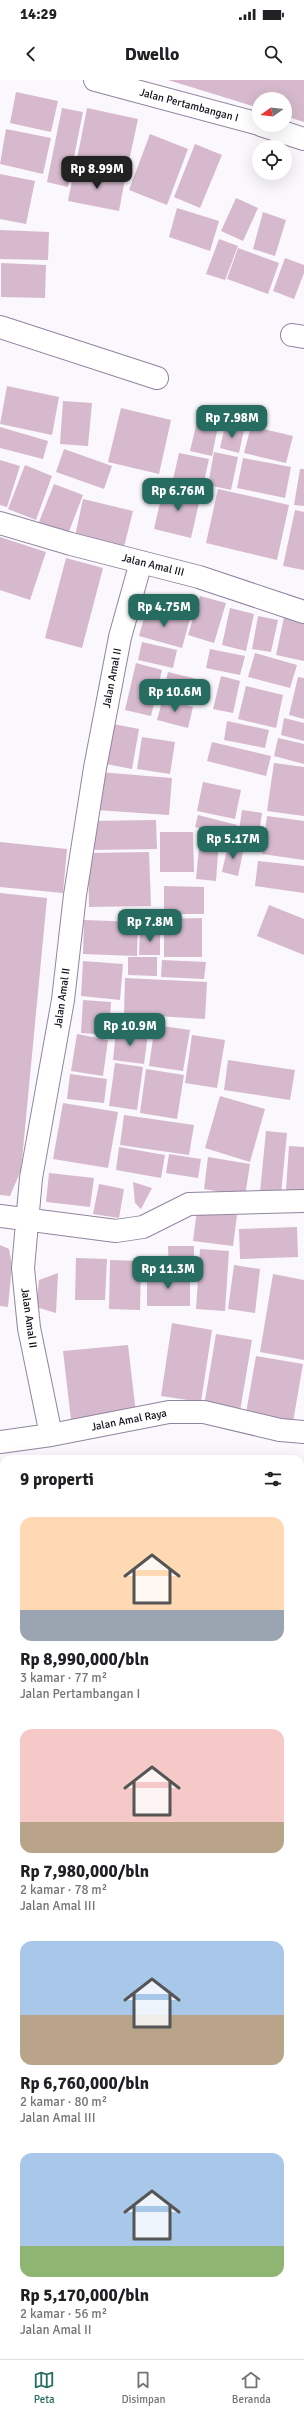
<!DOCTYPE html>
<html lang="id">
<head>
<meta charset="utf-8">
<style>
  body { margin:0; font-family:Signika,sans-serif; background:#f6f6f6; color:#202124; height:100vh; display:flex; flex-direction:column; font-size:15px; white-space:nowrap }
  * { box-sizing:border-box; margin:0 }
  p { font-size:13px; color:#757577 }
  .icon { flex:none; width:22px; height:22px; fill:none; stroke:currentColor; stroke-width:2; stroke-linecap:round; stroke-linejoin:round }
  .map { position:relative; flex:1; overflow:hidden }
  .sheet { position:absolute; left:0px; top:1375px; width:304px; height:904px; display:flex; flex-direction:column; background:#fff; border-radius:12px 12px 0 0; box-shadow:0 4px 16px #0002 }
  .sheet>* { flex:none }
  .needle { width:26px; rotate:256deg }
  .buttons { position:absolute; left:252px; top:12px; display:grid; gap:8px }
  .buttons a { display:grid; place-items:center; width:40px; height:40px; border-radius:50%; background:#fff; box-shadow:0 4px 16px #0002; font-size:20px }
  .price { position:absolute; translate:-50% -34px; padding:0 9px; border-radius:8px; background:#266c61; color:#fff; font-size:13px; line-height:26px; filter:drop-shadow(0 1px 2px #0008) }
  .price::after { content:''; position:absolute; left:50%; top:24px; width:12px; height:9px; margin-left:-6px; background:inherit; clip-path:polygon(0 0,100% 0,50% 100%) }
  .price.on { background:#222; color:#fff }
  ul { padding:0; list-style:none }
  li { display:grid; align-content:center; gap:8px; height:212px; padding:0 20px }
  li span { display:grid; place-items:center; height:124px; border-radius:12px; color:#555 }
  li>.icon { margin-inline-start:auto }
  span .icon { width:72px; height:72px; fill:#fffc; stroke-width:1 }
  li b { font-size:17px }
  h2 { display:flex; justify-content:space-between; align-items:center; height:48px; padding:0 20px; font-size:17px }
  .status { display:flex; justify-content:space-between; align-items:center; height:28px; padding:0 20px; background:#fff; direction:ltr }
  .status svg { height:11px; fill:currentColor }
  header { display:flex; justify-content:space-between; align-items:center; height:52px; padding:0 20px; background:#fff; font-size:18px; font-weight:700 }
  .dock { display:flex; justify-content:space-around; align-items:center; height:56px; border-top:1px solid #e0e0e0; background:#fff; font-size:11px; color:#757577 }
  .dock a { display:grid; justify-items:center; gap:2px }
  .dock .on { color:#266c61 }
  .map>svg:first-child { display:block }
</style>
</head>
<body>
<div class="status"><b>14:29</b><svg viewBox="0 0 49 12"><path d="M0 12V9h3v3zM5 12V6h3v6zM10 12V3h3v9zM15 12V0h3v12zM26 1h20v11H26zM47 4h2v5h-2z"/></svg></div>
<header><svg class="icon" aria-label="back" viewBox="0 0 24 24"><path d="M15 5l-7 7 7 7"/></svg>Dwello<svg class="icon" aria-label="search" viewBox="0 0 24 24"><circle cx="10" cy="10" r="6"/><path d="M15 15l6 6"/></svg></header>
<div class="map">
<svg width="304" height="2279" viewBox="0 0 304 2279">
  <rect width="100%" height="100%" fill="#faf7fd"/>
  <!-- building -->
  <path fill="#d6b9cc" d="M168,0H304V42L285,36V19H259V28Z
    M16,12L58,21L51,52L10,43Z
    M62,28L83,32L68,107L47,102Z
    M87,28L138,39L126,95L76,84Z
    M6,49L51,58L43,94L0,84Z
    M150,54L188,69L167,125L129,110Z
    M195,64L222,75L200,128L174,117Z
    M74,90L125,99L119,131L68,121Z
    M0,94L35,101L26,144L0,139Z
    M236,118L258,128L243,161L221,151Z
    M177,128L219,141L210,171L169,157Z
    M263,132L286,140L275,176L253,169Z
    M0,150L49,152L48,180L0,179Z
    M219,159L238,166L225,200L206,194Z
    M238,168L279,183L268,214L227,199Z
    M285,178L304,185V193L294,219L273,211Z
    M1,183L46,185L45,218L1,217Z
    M7,306L59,317L52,355L0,344Z
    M63,321L92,323L88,366L60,364Z
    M121,328L171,340L159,394L108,382Z
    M198,337L219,341L212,376L190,371Z
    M225,346L244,350L239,373L220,368Z
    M251,346L293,356L286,383L244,373Z
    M0,347L48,361L43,379L0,368Z
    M64,369L112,386L104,409L56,392Z
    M214,372L238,377L231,410L208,405Z
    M179,373L209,379L202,411L172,404Z
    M243,378L291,387L285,418L237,408Z
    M0,380L20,386L7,427L0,425Z
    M25,385L52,396L36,440L8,429Z
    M300,389H304V426L294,425Z
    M54,404L83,415L68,454L39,442Z
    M164,405L201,414L191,458L154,449Z
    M218,409L289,425L277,480L206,463Z
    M83,419L133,431L124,467L75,456Z
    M295,430L304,432V490L283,486Z
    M0,457L46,472L30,520L0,510Z
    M66,478L103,488L82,568L45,558Z
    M200,516L226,523L214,563L188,555Z
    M147,527L190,539L182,568L139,556Z
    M230,528L254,534L246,571L222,565Z
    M258,536L278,540L271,572L252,569Z
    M284,537L304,541V581L276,575Z
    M142,562L177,570L173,588L138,580Z
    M210,569L245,576L240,595L206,588Z
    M255,573L297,585L290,608L248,597Z
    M136,583L162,590L151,636L125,630Z
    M168,592L201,600L196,622L163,614Z
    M221,596L240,601L233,633L213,629Z
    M298,597L304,598V639L289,635Z
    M246,606L283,615L276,648L238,639Z
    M163,618L193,627L188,648L157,640Z
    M284,638L304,643V661L281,655Z
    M227,641L269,650L265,668L224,660Z
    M113,644L139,649L132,689L106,684Z
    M142,657L175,662L170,694L137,689Z
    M278,658L304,664V684L274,676Z
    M212,662L271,676L266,696L207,681Z
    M274,683L304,687V736L267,731Z
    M99,692L172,698L169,735L96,730Z
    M203,702L241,710L235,739L197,731Z
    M242,730L262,733L257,767L237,764Z
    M198,735L237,745L234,757L195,747Z
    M267,736L304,741V780L262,774Z
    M156,740L157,769L90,770V741Z
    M160,752H193L194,792H160Z
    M200,757L219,759L216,801L196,799Z
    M0,762L67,769L63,813L0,807Z
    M228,764L244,767L238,796L222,792Z
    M149,772L151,826L89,827L88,773Z
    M258,781L304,786V813L255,806Z
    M164,806L204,807V834H164Z
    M0,813L47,818L21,1090L10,1116L0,1115Z
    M269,825L304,839V875L257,856Z
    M202,838V877H164V839Z
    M84,840L138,842L137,876L83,874Z
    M140,850L160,851V875H139Z
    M128,877H157V896L128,895Z
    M162,880L206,882L204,899L161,897Z
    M83,881L123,884L120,920L81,916Z
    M125,898L207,902L205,939L124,934Z
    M83,920L111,922L109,955L81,953Z
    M155,945L190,950L183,991L149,986Z
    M116,951L148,954L144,984L113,980Z
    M77,954L108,960L103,996L71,991Z
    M192,955L225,960L217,1008L185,1003Z
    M228,980L295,990L290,1020L224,1010Z
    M115,983L143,987L137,1030L109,1026Z
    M146,989L184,995L177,1039L140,1033Z
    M70,994L107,999L104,1023L67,1019Z
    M220,1016L265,1029L250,1082L205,1068Z
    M63,1023L118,1032L108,1088L53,1079Z
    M124,1035L194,1045L189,1075L120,1065Z
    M266,1051L287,1053L281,1114L260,1112Z
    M289,1066L304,1067V1111L286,1110Z
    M119,1067L165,1075L161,1098L116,1090Z
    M169,1074L201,1079L198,1098L166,1093Z
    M208,1077L250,1084L245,1116L204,1109Z
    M49,1093L94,1098L90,1127L46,1122Z
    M133,1102L152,1108L141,1129L135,1123Z
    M99,1104L124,1109L119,1138L93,1134Z
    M197,1130L237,1135L233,1166L193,1161Z
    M297,1147L298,1177L240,1179L239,1149Z
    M0,1165L9,1169L12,1185L8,1227L0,1226Z
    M168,1166H194V1191L169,1192Z
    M200,1169L229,1171L225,1231L196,1229Z
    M76,1178L107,1179L105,1220H75Z
    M110,1180L141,1181L140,1230L109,1229Z
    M234,1185L260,1189L255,1233L228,1229Z
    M58,1193L56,1233L36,1227L39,1200Z
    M273,1194L304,1200V1280L260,1272Z
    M147,1195H190V1226H147Z
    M172,1243L212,1250L201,1322L161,1316Z
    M216,1254L252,1260L240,1331L204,1326Z
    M128,1265L136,1333L71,1340L63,1271Z
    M256,1276L303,1284L293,1342L246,1333Z
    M0,1388H4V1431H0Z
    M300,1389H304V1475H300Z
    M0,1439H4V1497H0Z
    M0,1859H4V1915H0Z
    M0,1920H4V1962H0Z
    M0,1976H4V2036H0Z
    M4,2093V2160L0,2161V2094Z
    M72,2275H104L105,2278L73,2279Z
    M172,2275H180L181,2279H158Z"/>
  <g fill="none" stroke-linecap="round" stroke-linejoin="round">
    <defs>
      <path id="minor" d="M95,0L259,44
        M261,45L304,59
        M0,247L157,298
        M292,255L304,257
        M0,443L71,464L199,497L304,532
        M0,1136L116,1151L143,1147L189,1124L304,1121
        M51,1355L29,1248L23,1188L31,1098L63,920L75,815L95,688L120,557L141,482
        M0,1362L51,1355L169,1332H204L280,1350L304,1352
        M300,2106L304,2087
        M0,2192L4,2191
        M300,2200L304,2240"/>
    </defs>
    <!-- minor casing -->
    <use href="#minor" stroke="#90849f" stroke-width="24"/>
    <!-- minor -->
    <use href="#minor" stroke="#fff" stroke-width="22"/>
  </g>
  <g text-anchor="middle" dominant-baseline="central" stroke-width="3.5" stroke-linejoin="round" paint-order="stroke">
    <!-- street labels -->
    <g font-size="11" fill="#120d17" stroke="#fff">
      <text transform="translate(189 25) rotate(15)">Jalan Pertambangan I</text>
      <text transform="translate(153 485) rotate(14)">Jalan Amal III</text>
      <text transform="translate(112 598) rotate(-79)">Jalan Amal II</text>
      <text transform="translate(62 918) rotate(-82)">Jalan Amal II</text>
      <text transform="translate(29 1238) rotate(82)">Jalan Amal II</text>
      <text transform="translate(129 1340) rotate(-11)">Jalan Amal Raya</text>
    </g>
  </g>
</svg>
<div class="buttons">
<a><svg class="needle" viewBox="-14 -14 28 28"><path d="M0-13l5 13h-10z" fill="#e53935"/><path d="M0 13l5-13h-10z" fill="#757577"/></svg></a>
<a><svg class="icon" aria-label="locate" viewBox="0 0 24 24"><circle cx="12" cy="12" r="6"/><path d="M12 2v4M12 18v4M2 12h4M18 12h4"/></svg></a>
</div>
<b class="price on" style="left:97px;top:110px">Rp 8.99M</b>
<b class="price" style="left:232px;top:359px">Rp 7.98M</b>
<b class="price" style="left:178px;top:432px">Rp 6.76M</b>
<b class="price" style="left:164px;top:548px">Rp 4.75M</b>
<b class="price" style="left:175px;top:633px">Rp 10.6M</b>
<b class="price" style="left:233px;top:780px">Rp 5.17M</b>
<b class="price" style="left:150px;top:863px">Rp 7.8M</b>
<b class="price" style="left:130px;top:967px">Rp 10.9M</b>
<b class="price" style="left:168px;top:1210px">Rp 11.3M</b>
<section class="sheet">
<h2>9 properti<svg class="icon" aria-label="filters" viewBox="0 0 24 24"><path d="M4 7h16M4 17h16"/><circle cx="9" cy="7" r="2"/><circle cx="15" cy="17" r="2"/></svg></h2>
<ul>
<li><span style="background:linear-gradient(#ffd9b3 75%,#9aa5b1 0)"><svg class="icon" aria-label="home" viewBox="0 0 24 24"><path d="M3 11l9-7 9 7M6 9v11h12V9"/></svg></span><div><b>Rp 8,990,000/bln</b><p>3 kamar · 77 m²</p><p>Jalan Pertambangan I</p></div></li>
<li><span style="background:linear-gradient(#f6c9c9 75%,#b9a48a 0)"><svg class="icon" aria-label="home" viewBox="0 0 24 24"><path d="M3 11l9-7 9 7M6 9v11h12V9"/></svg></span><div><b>Rp 7,980,000/bln</b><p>2 kamar · 78 m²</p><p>Jalan Amal III</p></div></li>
<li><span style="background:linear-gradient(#a9c7e8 60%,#b9a48a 0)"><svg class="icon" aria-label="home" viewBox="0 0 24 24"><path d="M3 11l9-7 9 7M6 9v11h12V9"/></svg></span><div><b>Rp 6,760,000/bln</b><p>2 kamar · 80 m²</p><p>Jalan Amal III</p></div></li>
<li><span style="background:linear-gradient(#a9c7e8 75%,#8fb573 0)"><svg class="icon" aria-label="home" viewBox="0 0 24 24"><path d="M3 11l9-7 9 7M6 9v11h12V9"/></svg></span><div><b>Rp 5,170,000/bln</b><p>2 kamar · 56 m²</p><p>Jalan Amal II</p></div></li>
</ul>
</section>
</div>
<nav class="dock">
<a class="on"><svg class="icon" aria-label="map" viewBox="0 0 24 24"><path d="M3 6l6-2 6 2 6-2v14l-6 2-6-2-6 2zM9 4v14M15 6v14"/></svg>Peta</a>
<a><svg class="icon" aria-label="saved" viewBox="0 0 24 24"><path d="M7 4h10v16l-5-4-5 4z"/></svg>Disimpan</a>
<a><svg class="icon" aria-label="home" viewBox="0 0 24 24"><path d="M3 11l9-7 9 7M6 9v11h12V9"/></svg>Beranda</a>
</nav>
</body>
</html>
